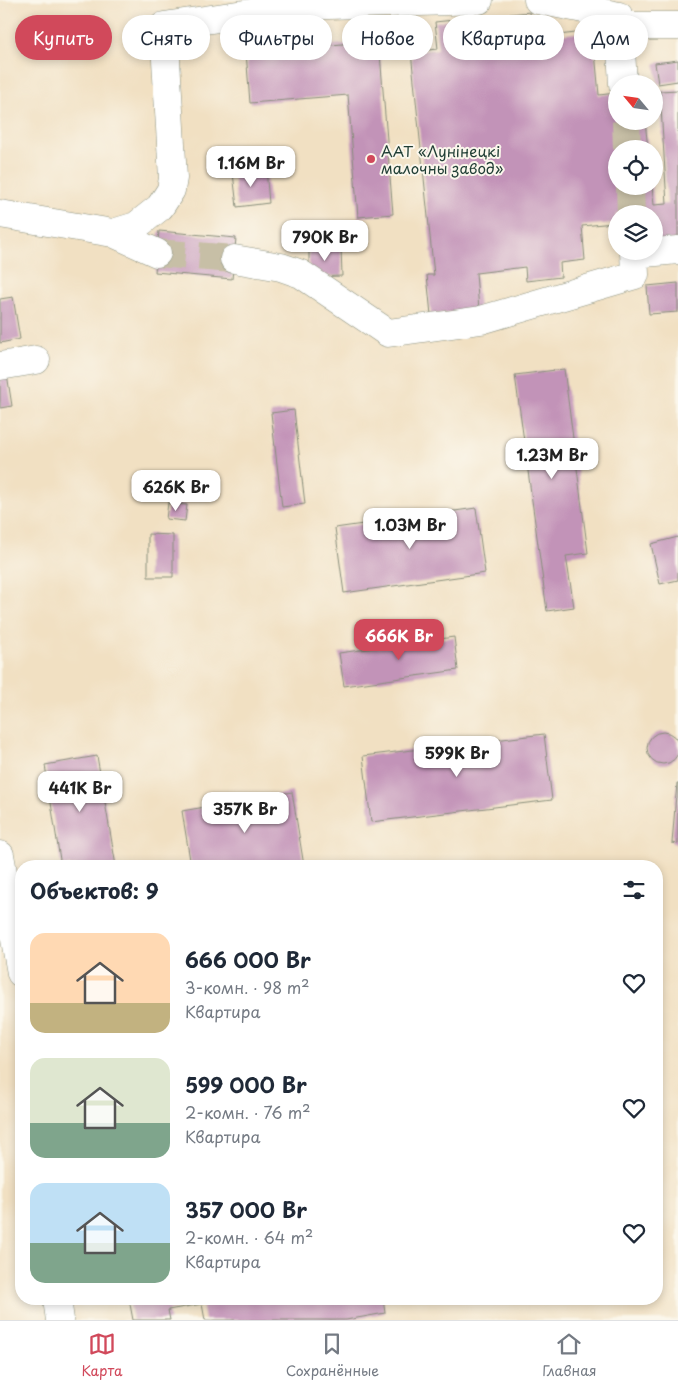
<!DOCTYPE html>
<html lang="ru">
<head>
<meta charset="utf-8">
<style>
  body { margin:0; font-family:"Playpen Sans",sans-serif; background:#f6f6f7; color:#1f2937; height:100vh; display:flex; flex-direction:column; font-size:19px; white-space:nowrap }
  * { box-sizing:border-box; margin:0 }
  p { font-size:16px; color:#747a83 }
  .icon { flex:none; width:28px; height:28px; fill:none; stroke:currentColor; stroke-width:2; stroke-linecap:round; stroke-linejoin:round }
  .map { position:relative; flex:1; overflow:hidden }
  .side { position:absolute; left:15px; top:860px; width:648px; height:445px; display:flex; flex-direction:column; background:#fff; border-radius:20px; box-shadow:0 2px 8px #0003 }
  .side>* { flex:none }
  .guide { position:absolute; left:15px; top:15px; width:649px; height:45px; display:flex; gap:10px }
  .needle { width:32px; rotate:299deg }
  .controls { position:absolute; left:608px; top:75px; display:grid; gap:10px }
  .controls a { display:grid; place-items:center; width:55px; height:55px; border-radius:50%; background:#fff; box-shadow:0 2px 8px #0003; font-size:25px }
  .price { position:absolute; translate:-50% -42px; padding:0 11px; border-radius:10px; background:#fff; color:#222; font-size:16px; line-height:32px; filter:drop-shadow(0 1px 2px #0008) }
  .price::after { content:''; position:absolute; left:50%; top:30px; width:15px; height:11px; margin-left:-8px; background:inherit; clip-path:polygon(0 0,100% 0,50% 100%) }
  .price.current { background:#d1495b; color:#fff }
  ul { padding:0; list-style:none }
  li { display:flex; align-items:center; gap:15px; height:125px; padding:0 15px }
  li span { display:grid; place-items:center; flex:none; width:140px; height:100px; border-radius:15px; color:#555 }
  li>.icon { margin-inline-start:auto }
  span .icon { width:60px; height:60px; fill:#fffc; stroke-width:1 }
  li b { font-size:21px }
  h2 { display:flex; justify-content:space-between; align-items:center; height:60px; padding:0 15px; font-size:21px }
  .chip { padding:0 18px; border-radius:22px; background:#fff; box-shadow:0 2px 8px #0003; font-size:18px; line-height:45px }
  .chip.current { background:#d1495b; color:#fff }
  .menu { display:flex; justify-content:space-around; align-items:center; height:70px; border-top:1px solid #e0e1e3; background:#fff; font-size:14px; color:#747a83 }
  .menu a { display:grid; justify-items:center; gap:2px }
  .menu .current { color:#d1495b }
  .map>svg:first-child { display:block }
</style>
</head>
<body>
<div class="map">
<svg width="678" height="1320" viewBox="0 0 678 1320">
  <rect width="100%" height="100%" fill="#fbf7ec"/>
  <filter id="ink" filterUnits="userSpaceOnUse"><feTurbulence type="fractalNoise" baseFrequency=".02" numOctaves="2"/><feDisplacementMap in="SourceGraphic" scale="10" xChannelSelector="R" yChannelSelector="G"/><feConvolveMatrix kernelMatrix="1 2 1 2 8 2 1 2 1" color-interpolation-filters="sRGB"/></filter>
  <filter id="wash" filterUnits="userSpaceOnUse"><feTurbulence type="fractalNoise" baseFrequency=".0096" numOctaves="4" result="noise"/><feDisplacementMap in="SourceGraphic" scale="20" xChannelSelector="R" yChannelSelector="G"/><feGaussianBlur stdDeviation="1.12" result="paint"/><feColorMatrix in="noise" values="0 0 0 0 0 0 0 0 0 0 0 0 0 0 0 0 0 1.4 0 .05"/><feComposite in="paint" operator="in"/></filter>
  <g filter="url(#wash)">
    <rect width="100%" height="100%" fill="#f1e0c2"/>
    <g id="blocks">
      <!-- building -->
      <path fill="#c293b8" d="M530,12L532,38L593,31L599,95L616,93V121H645L648,149H616V186H652L654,205L667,204L660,91L678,90V240L654,242V214H616V228L613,229L614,223L582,226L585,260L560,263L561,277L526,281L525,267L476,273L479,310L431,315L427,275H434L411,52L438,49L435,22Z
        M379,41L393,214L358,217L348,95L250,103L246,52Z
        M678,60V81L658,84L655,63Z
        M266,169L269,203L237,207L233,173Z
        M159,231L236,238L232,279L155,272Z
        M341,246L342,276L309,277V247Z
        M678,283V312L649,314L647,286Z
        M13,297L20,339L0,343V299Z
        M564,369L588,553L566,556L574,607L547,611L515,375Z
        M7,374L12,406L0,408V375Z
        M294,410L305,504L282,507L271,413Z
        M168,503L187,505L185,521L166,519Z
        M476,508L485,573L344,593L335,528Z
        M148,534L173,535V577H148Z
        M678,537V580L660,584L651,544Z
        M454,637L458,670L344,686L339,653Z
        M647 748a16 16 0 1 1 32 0a16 16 0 1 1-32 0Z
        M544,734L552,800L371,822L363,756Z
        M97,756L116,866H61L45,765Z
        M677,783H678V844L672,843Z
        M292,792L304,866H191L182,811Z
        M129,1299H383L385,1313L346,1320H205L202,1304L168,1310L170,1320H133Z"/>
    </g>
  </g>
  <g filter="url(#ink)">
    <use href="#blocks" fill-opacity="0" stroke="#888e7b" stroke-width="1"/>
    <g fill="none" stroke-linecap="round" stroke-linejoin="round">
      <!-- minor-tunnel -->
      <path stroke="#c7bfa6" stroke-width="28" stroke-dasharray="28 14" stroke-linecap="butt" d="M626,121L627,149
        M630,186L631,214
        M157,253L234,259"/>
      <defs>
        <path id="minor" d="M538,0L619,16L623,84
          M620,26H678
          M0,214L113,233L157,253
          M113,233L136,226L160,207L171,190L173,178L164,26L299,6L479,0
          M634,254L678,250
          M234,259L281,267L301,274L388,333L481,320L635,275L634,251
          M0,366L36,360
          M0,855L21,973
          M57,1299L60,1320"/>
      </defs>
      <!-- minor casing -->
      <use href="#minor" stroke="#888e7b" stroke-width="29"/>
      <!-- minor -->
      <use href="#minor" stroke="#fff" stroke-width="28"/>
    </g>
  </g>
  <!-- markers -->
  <circle fill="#d1495b" stroke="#fbf7ec" stroke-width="2" cx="371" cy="159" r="5"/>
  <g text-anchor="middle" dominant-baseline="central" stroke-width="4" stroke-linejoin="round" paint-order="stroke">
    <!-- poi labels -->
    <g font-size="15" fill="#1f3d34" stroke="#fbf7ec" text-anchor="start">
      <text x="381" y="150">ААТ «Лунінецкі<tspan x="381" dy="17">малочны завод»</tspan></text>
    </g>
  </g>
</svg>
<div class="controls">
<a><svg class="needle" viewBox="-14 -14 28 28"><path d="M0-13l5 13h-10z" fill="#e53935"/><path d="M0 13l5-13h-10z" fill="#747a83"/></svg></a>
<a><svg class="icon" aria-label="locate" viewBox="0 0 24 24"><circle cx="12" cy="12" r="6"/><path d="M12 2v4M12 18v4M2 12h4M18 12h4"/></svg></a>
<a><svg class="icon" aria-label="layers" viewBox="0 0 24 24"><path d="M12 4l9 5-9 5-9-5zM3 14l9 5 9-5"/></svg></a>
</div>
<b class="price" style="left:251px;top:188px">1.16M Br</b>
<b class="price" style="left:325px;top:262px">790K Br</b>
<b class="price" style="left:552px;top:480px">1.23M Br</b>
<b class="price" style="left:176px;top:512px">626K Br</b>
<b class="price" style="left:410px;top:550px">1.03M Br</b>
<b class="price current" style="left:399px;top:661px">666K Br</b>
<b class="price" style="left:457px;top:778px">599K Br</b>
<b class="price" style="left:80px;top:813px">441K Br</b>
<b class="price" style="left:245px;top:834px">357K Br</b>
<div class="guide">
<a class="chip current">Купить</a>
<a class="chip">Снять</a>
<a class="chip">Фильтры</a>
<a class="chip">Новое</a>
<a class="chip">Квартира</a>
<a class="chip">Дом</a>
</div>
<section class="side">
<h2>Объектов: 9<svg class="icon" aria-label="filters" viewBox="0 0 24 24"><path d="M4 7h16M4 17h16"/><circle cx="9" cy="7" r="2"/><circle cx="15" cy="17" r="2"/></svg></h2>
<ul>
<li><span style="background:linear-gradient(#ffd9b3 70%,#c2b280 0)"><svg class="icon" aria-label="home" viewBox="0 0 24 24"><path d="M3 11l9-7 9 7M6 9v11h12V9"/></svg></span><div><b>666 000 Br</b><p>3-комн. · 98 m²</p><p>Квартира</p></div><svg class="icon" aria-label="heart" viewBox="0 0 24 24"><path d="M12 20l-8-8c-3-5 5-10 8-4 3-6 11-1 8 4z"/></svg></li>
<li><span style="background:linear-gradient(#dfe7d0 65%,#7fa58c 0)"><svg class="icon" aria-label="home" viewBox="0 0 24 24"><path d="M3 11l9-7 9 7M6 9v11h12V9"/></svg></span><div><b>599 000 Br</b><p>2-комн. · 76 m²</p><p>Квартира</p></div><svg class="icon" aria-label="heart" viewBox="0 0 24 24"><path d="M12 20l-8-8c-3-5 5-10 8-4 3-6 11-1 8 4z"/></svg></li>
<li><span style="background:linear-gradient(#bfe0f5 60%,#7fa58c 0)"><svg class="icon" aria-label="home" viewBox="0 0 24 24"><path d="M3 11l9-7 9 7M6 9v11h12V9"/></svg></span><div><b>357 000 Br</b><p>2-комн. · 64 m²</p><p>Квартира</p></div><svg class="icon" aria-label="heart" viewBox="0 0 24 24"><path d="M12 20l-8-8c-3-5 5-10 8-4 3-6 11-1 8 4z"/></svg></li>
</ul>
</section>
</div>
<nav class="menu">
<a class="current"><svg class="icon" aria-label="map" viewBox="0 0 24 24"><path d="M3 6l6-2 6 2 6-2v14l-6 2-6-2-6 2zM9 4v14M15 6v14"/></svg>Карта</a>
<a><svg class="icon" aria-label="saved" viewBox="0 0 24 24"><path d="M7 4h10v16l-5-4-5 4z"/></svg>Сохранённые</a>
<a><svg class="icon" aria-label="home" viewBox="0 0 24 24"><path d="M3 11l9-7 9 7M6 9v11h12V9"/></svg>Главная</a>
</nav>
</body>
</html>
